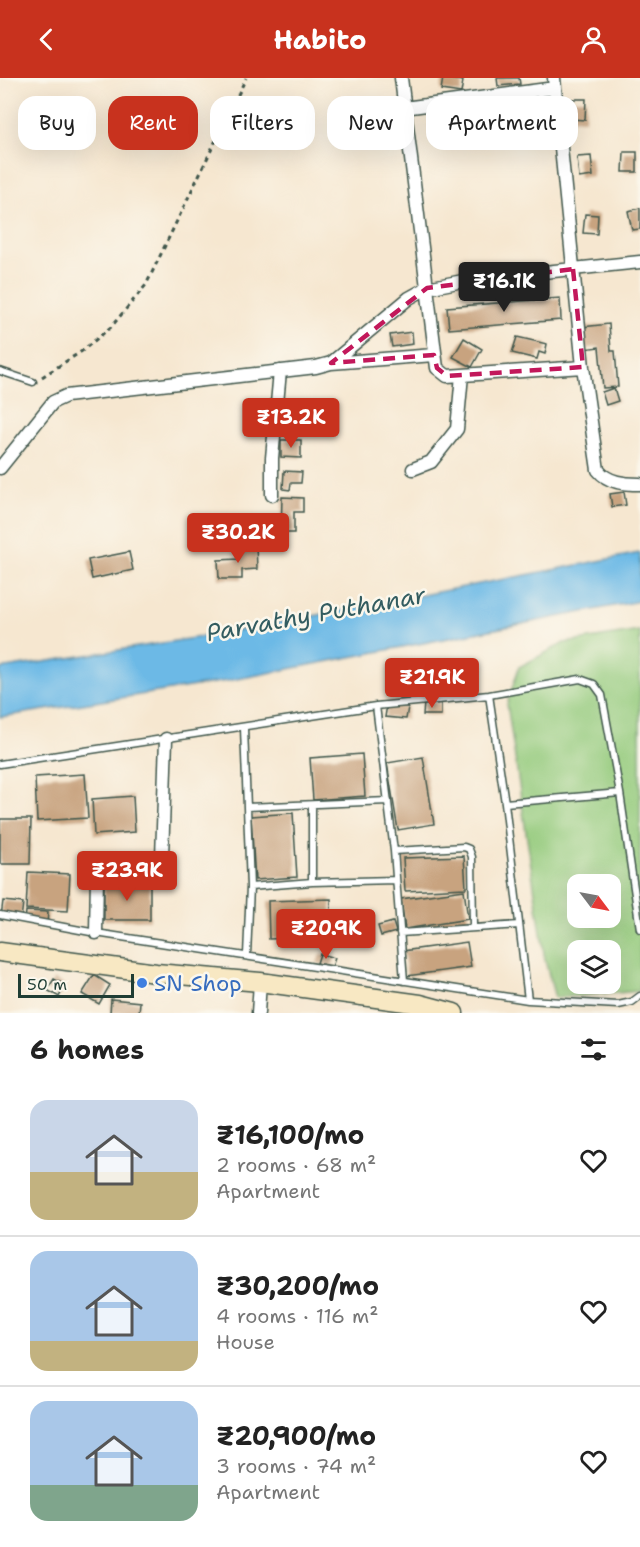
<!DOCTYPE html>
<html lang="en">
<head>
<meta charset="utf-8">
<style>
  body { margin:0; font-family:"Shantell Sans",sans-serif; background:#f2f2f2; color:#222; height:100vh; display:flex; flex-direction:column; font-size:22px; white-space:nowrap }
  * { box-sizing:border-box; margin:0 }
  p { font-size:20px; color:#767676 }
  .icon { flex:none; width:33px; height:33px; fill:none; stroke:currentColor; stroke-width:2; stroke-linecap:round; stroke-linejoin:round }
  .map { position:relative; height:935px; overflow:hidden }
  .details { display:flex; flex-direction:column; background:#fff; flex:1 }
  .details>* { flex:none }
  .hud { position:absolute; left:18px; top:18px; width:604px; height:54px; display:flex; gap:12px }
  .needle { width:39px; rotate:122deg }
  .tools { position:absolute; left:567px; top:796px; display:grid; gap:12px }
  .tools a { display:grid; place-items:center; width:54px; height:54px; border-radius:12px; background:#fff; box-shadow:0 6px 24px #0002; font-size:30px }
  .scale { position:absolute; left:18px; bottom:15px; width:116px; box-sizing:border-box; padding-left:6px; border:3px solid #1f3d34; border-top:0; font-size:16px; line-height:21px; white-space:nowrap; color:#1f3d34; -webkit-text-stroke:4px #fbf7ec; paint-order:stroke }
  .price { position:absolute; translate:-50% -51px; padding:0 14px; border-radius:6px; background:#c8321e; color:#fff; font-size:20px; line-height:39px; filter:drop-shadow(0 2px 3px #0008) }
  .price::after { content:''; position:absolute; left:50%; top:36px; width:18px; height:14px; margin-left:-9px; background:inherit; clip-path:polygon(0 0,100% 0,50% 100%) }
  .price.on { background:#222; color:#fff }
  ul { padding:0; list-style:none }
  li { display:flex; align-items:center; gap:18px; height:150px; padding:0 30px }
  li+li { border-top:2px solid #e0e0e0 }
  li span { display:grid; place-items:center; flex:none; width:168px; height:120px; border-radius:18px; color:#555 }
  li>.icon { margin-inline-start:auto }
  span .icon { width:72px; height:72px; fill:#fffc; stroke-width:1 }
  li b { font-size:26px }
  h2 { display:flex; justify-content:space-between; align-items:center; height:72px; padding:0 30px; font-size:26px }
  .pill { padding:0 21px; border-radius:18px; background:#fff; box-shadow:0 6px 24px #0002; font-size:21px; line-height:54px }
  .pill.on { background:#c8321e; color:#fff }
  header { display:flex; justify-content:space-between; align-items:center; height:78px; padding:0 30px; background:#c8321e; color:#fff; font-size:27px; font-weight:700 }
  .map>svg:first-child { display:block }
</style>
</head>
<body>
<header><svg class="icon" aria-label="back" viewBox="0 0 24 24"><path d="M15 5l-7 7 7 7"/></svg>Habito<svg class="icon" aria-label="person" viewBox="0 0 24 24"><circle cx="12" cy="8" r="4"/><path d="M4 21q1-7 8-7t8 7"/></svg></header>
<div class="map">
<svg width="640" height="935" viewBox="0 0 640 935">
  <rect width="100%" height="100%" fill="#fbf7ec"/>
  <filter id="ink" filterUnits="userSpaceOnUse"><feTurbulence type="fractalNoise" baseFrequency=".0167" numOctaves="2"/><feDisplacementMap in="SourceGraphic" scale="12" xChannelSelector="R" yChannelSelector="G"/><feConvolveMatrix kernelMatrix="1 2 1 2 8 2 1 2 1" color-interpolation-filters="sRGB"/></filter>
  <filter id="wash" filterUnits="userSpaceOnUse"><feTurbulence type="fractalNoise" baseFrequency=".008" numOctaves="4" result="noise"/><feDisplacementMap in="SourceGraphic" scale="24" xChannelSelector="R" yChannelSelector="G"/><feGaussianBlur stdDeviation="1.35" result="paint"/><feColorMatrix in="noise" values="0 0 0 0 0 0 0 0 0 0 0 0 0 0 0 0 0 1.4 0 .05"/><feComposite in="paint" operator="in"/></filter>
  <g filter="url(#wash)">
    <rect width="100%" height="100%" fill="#f6e7d0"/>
    <!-- green -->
    <path fill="#95cb7e" stroke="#5a8459" stroke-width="1.5" fill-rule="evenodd" d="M640,553V913L555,920L545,882L507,626L519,589L564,565ZM578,807H610V840H578ZM578,873H610V906H578Z"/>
    <!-- water -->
    <path fill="#6cb9e6" stroke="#467b8d" stroke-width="1.5" d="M640,475V523L227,603L0,639V591L219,556Z"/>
    <g id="blocks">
      <!-- building -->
      <path fill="#c8a37f" d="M443,0L463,3L461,15L441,12Z
        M497,0H519L520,6L498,8Z
        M572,21H586L585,42L571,41Z
        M468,33L469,44L452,46L451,35Z
        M624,74H637V94H623Z
        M591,78L593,98L579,100L577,79Z
        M640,130V151L632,152L628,133Z
        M585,136L598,137L597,156L583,155Z
        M560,220L561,242L449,251L447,229Z
        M609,246L611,273H615L618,309L603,310L599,269L584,271L582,249Z
        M412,254L413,266L392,269L390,257Z
        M517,259L547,266L545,276L539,274L537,281L512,275Z
        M464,260L482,271L472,289L453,279Z
        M614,310L618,323L606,327L602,314Z
        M281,362H301V380L281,379Z
        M284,393L302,394L301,405H291L290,412L283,411Z
        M624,414L626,427L612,429L610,416Z
        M282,419L303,420V434H294V455H281Z
        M238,468H256L257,491L242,492V501H219L218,482L239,481Z
        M129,474L133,492L92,501L88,482Z
        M424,625H441V637H423Z
        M387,627L408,629L406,641L385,639Z
        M362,676L365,718L313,722L310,680Z
        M423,679L434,746L398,752L387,685Z
        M85,696L88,740L37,743L35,699Z
        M133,718L135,754L94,757L92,721Z
        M293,735L297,799L255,802L251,738Z
        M0,741H31L30,786H0Z
        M464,778L466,810L405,813L403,780Z
        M28,794L70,796L68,833L26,831Z
        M104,805H150V842H104Z
        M464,812L468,841L405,851L401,821Z
        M331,821L332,858L269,861L268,823Z
        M3,823L23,825L21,841L1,839Z
        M26,833L48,834L47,846L25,844Z
        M393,844L396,854L381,858L378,848Z
        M467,864L471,889L407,898L403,873Z
        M320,876L335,880L332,889L317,885Z
        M94,897L110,907L99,926L82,916Z
        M54,901L65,907L59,919L47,912Z
        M111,921L140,924L139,935H110Z"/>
    </g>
  </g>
  <g filter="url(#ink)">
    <use href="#blocks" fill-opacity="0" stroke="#3f564b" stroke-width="1.5"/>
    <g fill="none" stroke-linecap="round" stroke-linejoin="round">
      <defs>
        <path id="lane" d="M0,293L33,304
          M376,628L394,773L404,903
          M244,650L250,809L247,877
          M0,686L376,628L489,617L580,601L594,606L602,617L620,715L640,851
          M505,725L620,715
          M247,729L388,723
          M394,773L464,769L469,771L472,779L473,849
          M312,804V727
          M250,809L312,804L396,802
          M0,837L96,855L528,922L505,725L489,617
          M400,855L519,847
          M528,922L618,927L632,924L640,918"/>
        <path id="street" d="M401,0L437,290L447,298L583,289
          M554,0L583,289L598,392C608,405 625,406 640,406
          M404,30L555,10
          M331,285L434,277
          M0,390L53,324L66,318L316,289L331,285L409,220L427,210L468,202L640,184
          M413,391L431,384L457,351L462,297
          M272,417V380L280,293
          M96,855L97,796L99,790L108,788L156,789L162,779L166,661
          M258,935L260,904"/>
        <path id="secondary" d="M0,874L156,895L260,904L420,926L454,935"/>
      </defs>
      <!-- lane casing -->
      <use href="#lane" stroke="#3f564b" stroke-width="9"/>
      <!-- street casing -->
      <use href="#street" stroke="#3f564b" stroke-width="15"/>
      <!-- secondary casing -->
      <use href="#secondary" stroke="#3f564b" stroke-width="21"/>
      <!-- path -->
      <path stroke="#3f564b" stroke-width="3" stroke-dasharray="4.5 4.5" stroke-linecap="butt" d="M42,299L82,273L111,249L146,207L246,0"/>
      <!-- lane -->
      <use href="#lane" stroke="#fff" stroke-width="6"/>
      <!-- street -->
      <use href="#street" stroke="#fff" stroke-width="12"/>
      <!-- secondary -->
      <use href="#secondary" stroke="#f8e8c3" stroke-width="18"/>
    </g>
  </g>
  <!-- marked area -->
  <path fill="none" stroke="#c2185b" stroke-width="4.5" stroke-dasharray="12 8" stroke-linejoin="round" d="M573,191L583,289L447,298L437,290L434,277L331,285L427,210Z"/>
  <!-- markers -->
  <circle fill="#3f7fe0" stroke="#fbf7ec" stroke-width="2" cx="142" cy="905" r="6"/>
  <g text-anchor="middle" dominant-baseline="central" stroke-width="5" stroke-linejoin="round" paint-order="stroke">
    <!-- shop labels -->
    <g font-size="22" fill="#366cbe" stroke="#fbf7ec" text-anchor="start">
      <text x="154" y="905">SN Shop</text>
    </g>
    <!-- water labels -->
    <g font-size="24" font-style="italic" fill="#325c60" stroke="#fbf7ec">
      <text transform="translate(316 536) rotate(-10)">Parvathy Puthanar</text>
    </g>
  </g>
</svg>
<div class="tools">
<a><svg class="needle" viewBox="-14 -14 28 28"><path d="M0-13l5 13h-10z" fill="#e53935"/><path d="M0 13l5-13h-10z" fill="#767676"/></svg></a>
<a><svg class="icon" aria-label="layers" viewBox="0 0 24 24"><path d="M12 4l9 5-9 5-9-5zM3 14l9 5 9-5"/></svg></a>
</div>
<div class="scale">50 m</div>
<b class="price on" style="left:504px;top:235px">₹16.1K</b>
<b class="price" style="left:291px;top:371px">₹13.2K</b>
<b class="price" style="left:238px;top:486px">₹30.2K</b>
<b class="price" style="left:432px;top:631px">₹21.9K</b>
<b class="price" style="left:127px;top:824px">₹23.9K</b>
<b class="price" style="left:326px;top:882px">₹20.9K</b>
<div class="hud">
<a class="pill">Buy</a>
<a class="pill on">Rent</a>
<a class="pill">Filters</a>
<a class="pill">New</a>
<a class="pill">Apartment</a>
</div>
</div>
<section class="details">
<h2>6 homes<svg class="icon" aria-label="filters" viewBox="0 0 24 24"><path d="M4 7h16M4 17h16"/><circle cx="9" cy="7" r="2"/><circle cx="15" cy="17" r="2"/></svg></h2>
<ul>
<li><span style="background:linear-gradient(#c9d6e8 60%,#c2b280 0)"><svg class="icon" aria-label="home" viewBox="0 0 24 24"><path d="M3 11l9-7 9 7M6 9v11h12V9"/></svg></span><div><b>₹16,100/mo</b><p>2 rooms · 68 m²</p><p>Apartment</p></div><svg class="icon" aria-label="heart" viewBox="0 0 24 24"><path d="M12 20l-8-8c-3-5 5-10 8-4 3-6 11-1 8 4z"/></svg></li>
<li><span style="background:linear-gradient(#a9c7e8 75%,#c2b280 0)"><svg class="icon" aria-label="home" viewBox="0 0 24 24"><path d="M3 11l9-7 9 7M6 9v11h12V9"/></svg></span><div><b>₹30,200/mo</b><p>4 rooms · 116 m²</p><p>House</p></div><svg class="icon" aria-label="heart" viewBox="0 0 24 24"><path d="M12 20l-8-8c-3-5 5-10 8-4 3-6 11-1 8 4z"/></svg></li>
<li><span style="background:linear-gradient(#a9c7e8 70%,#7fa58c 0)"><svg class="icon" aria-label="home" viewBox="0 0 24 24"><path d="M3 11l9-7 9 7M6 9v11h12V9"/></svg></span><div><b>₹20,900/mo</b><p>3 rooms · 74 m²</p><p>Apartment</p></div><svg class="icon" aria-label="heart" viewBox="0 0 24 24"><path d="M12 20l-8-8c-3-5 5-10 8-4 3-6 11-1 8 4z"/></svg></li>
</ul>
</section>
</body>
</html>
